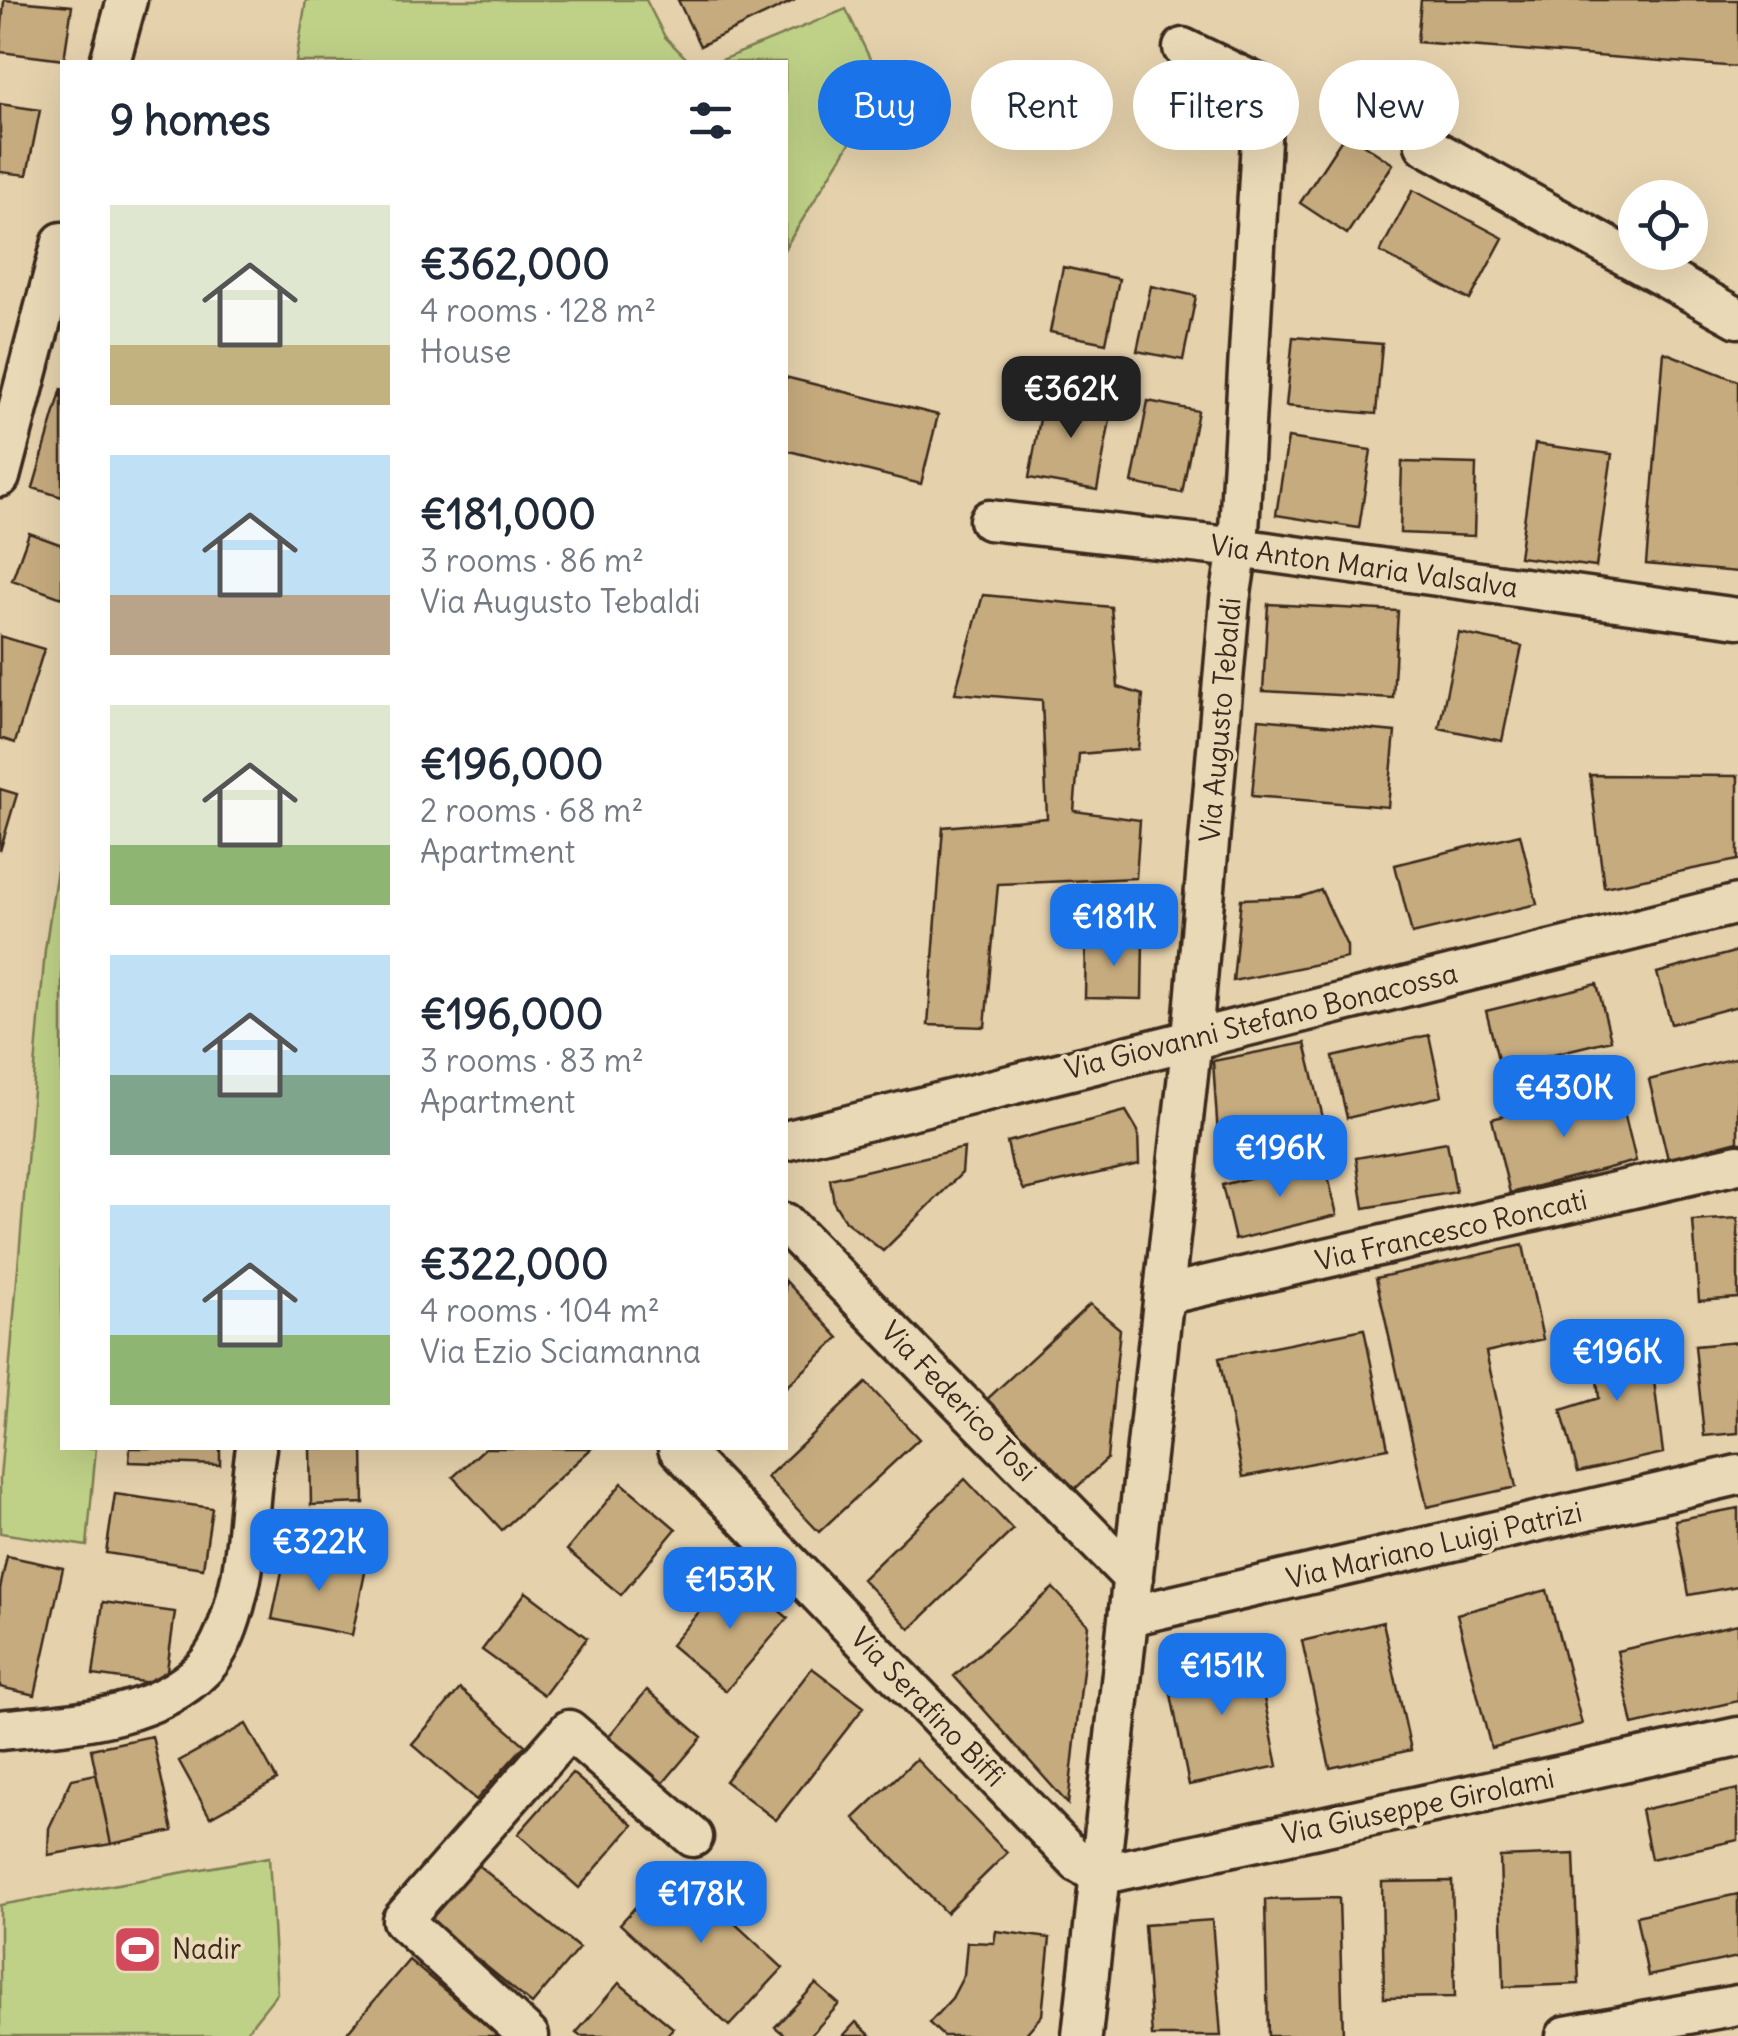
<!DOCTYPE html>
<html lang="en">
<head>
<meta charset="utf-8">
<style>
  body { margin:0; font-family:Delius,sans-serif; background:#f2f2f3; color:#1f2937; height:100vh; display:flex; flex-direction:column; font-size:38px; white-space:nowrap }
  * { box-sizing:border-box; margin:0 }
  p { font-size:32px; color:#747a83 }
  .icon { flex:none; width:55px; height:55px; fill:none; stroke:currentColor; stroke-width:2; stroke-linecap:round; stroke-linejoin:round }
  .map { position:relative; flex:1; overflow:hidden }
  .side { position:absolute; left:60px; top:60px; width:728px; height:1390px; display:flex; flex-direction:column; background:#fff; border-radius:0px; box-shadow:0 10px 40px #0002 }
  .side>* { flex:none }
  .top-card { position:absolute; left:818px; top:60px; width:770px; height:90px; display:flex; gap:20px }
  .buttons { position:absolute; left:1618px; top:180px; display:grid; gap:20px }
  .buttons a { display:grid; place-items:center; width:90px; height:90px; border-radius:50%; background:#fff; box-shadow:0 10px 40px #0002; font-size:50px }
  .price { position:absolute; translate:-50% -85px; padding:0 22px; border-radius:20px; background:#1a73e8; color:#fff; font-size:32px; line-height:65px; filter:drop-shadow(0 2px 5px #0008) }
  .price::after { content:''; position:absolute; left:50%; top:60px; width:30px; height:22px; margin-left:-15px; background:inherit; clip-path:polygon(0 0,100% 0,50% 100%) }
  .price.selected { background:#222; color:#fff }
  ul { padding:0; list-style:none }
  li { display:flex; align-items:center; gap:30px; height:250px; padding:0 50px }
  li span { display:grid; place-items:center; flex:none; width:280px; height:200px; border-radius:0px; color:#555 }
  li>.icon { margin-inline-start:auto }
  span .icon { width:120px; height:120px; fill:#fffc; stroke-width:1 }
  li b { font-size:42px }
  h2 { display:flex; justify-content:space-between; align-items:center; height:120px; padding:0 50px; font-size:42px }
  .tag { padding:0 35px; border-radius:45px; background:#fff; box-shadow:0 10px 40px #0002; font-size:35px; line-height:90px }
  .tag.selected { background:#1a73e8; color:#fff }
  .map>svg:first-child { display:block }
</style>
</head>
<body>
<div class="map">
<svg width="1738" height="2036" viewBox="0 0 1738 2036">
  <rect width="100%" height="100%" fill="#e5d1ac"/>
  <filter id="ink" filterUnits="userSpaceOnUse"><feTurbulence type="fractalNoise" baseFrequency=".01" numOctaves="2"/><feDisplacementMap in="SourceGraphic" scale="20" xChannelSelector="R" yChannelSelector="G"/><feConvolveMatrix kernelMatrix="1 2 1 2 8 2 1 2 1" color-interpolation-filters="sRGB"/></filter>
  <g filter="url(#ink)">
    <!-- green -->
    <path fill="#bfd187" stroke="#7d7e52" stroke-width="2.5" d="M306,0H646L665,37L690,62H296Z
      M846,9L884,88L785,248V62H717Z
      M62,836V1448H96L87,1546L0,1533V1479L45,950Z
      M269,1857L277,1993L243,2036H0V1905Z"/>
    <!-- building -->
    <path fill="#c6ab7e" stroke="#3b2a1e" stroke-width="2.5" d="M4,0L72,6L64,60L0,52Z
      M678,0H795L700,46Z
      M1421,0H1738V67L1417,42Z
      M0,104L40,110L27,175L0,172Z
      M1346,133L1393,164L1347,234L1300,203Z
      M1413,190L1503,238L1470,300L1380,252Z
      M1063,267L1119,279L1106,343L1050,332Z
      M1151,286L1196,296L1183,360L1137,351Z
      M1293,337L1382,344L1376,414L1286,406Z
      M1664,352L1738,381V572L1646,564Z
      M785,377L938,415L921,484L785,450Z
      M62,388V497L33,488Z
      M1045,392L1113,404L1097,490L1029,478Z
      M1148,401L1198,411L1182,493L1132,483Z
      M1288,438L1371,450L1359,528L1276,515Z
      M1535,444L1612,454L1596,567L1519,557Z
      M1402,462L1476,464L1474,536L1400,533Z
      M29,533L62,545V598L12,580Z
      M983,595L1111,607L1118,687L1143,695L1138,749L1079,754L1074,811L1140,820L1136,878L998,884L985,1027L928,1025L943,827L1047,818L1042,700L955,693Z
      M1268,604L1398,611L1393,698L1263,691Z
      M1459,633L1522,646L1502,741L1439,728Z
      M0,636L44,649L15,743L0,738Z
      M1259,719L1395,732L1388,807L1252,796Z
      M1590,775L1738,776V860L1604,887Z
      M0,789L17,794L0,851Z
      M1520,834L1537,904L1412,934L1395,865Z
      M1321,890L1347,946V958L1233,981L1241,899L1300,897Z
      M1086,938L1143,939L1142,999L1085,998Z
      M1738,951V1006L1671,1024L1657,973Z
      M1597,984L1611,1040L1500,1067L1486,1011Z
      M1429,1035L1442,1096L1347,1118L1333,1057Z
      M1305,1043L1325,1126L1219,1151L1213,1061Z
      M1738,1057V1141L1668,1159L1649,1080Z
      M1618,1087L1636,1161L1510,1193L1492,1119Z
      M1126,1111L1138,1131L1139,1164L1024,1190L1012,1165L1007,1142Z
      M1447,1142L1456,1192L1364,1208L1356,1158Z
      M964,1148L962,1173L883,1251L845,1221L834,1203L830,1179Z
      M1324,1159L1337,1215L1235,1240L1222,1185Z
      M1738,1218V1298L1699,1301L1693,1221Z
      M1523,1245L1543,1339L1486,1352L1516,1487L1427,1507L1376,1278Z
      M785,1280L839,1338L785,1388Z
      M1090,1304L1120,1329L1107,1459L1075,1489L984,1402Z
      M1647,1325L1663,1453L1578,1472L1561,1410L1599,1398L1592,1331Z
      M1364,1329L1388,1448L1243,1477L1219,1358Z
      M1738,1342V1433L1704,1436L1695,1346Z
      M866,1383L919,1439L819,1532L767,1477Z
      M130,1448H220V1465L129,1462Z
      M310,1448H363L364,1503L311,1505Z
      M485,1448H592L502,1530L453,1477Z
      M965,1479L1013,1530L910,1629L862,1579Z
      M622,1483L676,1529L621,1595L567,1550Z
      M115,1494L212,1508L203,1568L106,1553Z
      M1738,1508V1586L1689,1595L1675,1520Z
      M286,1552L366,1568L352,1635L272,1619Z
      M7,1556L63,1568L35,1695L0,1687V1589Z
      M733,1572L788,1618L726,1691L671,1645Z
      M1053,1588L1088,1625L1068,1804L954,1676Z
      M1547,1590L1582,1724L1491,1748L1457,1614Z
      M526,1592L587,1638L544,1695L482,1650Z
      M103,1602L175,1612L165,1685L93,1675Z
      M1383,1622L1411,1750L1330,1768L1302,1641Z
      M1738,1624V1701L1633,1725L1617,1651Z
      M1254,1650L1278,1766L1189,1785L1166,1669Z
      M812,1668L864,1707L776,1820L725,1781Z
      M460,1689L525,1745L476,1800L412,1744Z
      M647,1690L702,1737L653,1795L598,1749Z
      M246,1724L277,1780L210,1817L179,1761Z
      M152,1736L173,1831L111,1844L91,1749Z
      M916,1759L1007,1853L946,1913L854,1818Z
      M572,1773L633,1825L579,1888L518,1834Z
      M96,1774L111,1844L48,1855L49,1828L72,1779Z
      M1738,1789V1840L1651,1859L1641,1810Z
      M1574,1854L1579,1984L1504,1987L1500,1857Z
      M473,1861L579,1948L532,2004L426,1917Z
      M673,1866L783,1968L729,2026L620,1924Z
      M1452,1881L1455,1997L1384,1998L1382,1882Z
      M1738,1894V1957L1648,1976L1636,1916Z
      M1339,1898L1343,2036H1268L1265,1900Z
      M1212,1920L1221,2036H1152L1144,1925Z
      M996,1931L1050,1938L1042,2015L1024,2036H943L929,2023L952,1998L964,1975L967,1942L994,1943Z
      M409,1960L499,2036H344Z
      M619,1983L673,2028L666,2036H580L576,2033Z
      M816,1984L839,2004L810,2036H786L775,2027Z
      M856,2022L871,2036H843Z"/>
    <g fill="none" stroke-linecap="round" stroke-linejoin="round">
      <defs>
        <path id="minor" d="M110,62L127,0
          M1425,145L1738,318
          M0,477L62,242
          M989,520L1238,548L1738,618
          M785,1141L1738,904
          M785,1223L1133,1578
          M1164,1295L1738,1164
          M678,1448L1079,1863L1099,1875
          M1129,1616L1738,1475
          M0,1730C67,1723 152,1721 203,1669C225,1647 235,1607 241,1578C249,1535 249,1491 256,1448
          M1099,1875L1738,1737
          M529,2036L402,1920L569,1730L693,1837
          M1082,2036L1192,1038L1230,600L1238,548L1264,87L1183,48
          M1566,2036L1738,2005"/>
      </defs>
      <!-- minor casing -->
      <use href="#minor" stroke="#3b2a1e" stroke-width="45"/>
      <!-- minor -->
      <use href="#minor" stroke="#ead9b6" stroke-width="38"/>
    </g>
  </g>
  <!-- icons -->
  <defs>
    <symbol id="stadium-square" viewBox="-11 -11 22 22"><rect x="-9" y="-9" width="18" height="18" rx="4" fill="#d1495b" stroke="#ead9b6"/><path d="M0-5a6.5 5 0 1 0 0 10a6.5 5 0 1 0 0-10ZM-3.5-1.8h7v3.6h-7Z" fill="#fff"/></symbol>
  </defs>
  <g fill-rule="evenodd">
    <use href="#stadium-square" x="110" y="1922" width="55" height="55"/>
  </g>
  <g text-anchor="middle" dominant-baseline="central" stroke-width="8" stroke-linejoin="round" paint-order="stroke">
    <!-- street labels -->
    <g font-size="28" fill="#3b2a1e" stroke="#ead9b6">
      <text transform="translate(1364 566) rotate(8)">Via Anton Maria Valsalva</text>
      <text transform="translate(1220 720) rotate(-85)">Via Augusto Tebaldi</text>
      <text transform="translate(1261 1021) rotate(-14)">Via Giovanni Stefano Bonacossa</text>
      <text transform="translate(1451 1230) rotate(-13)">Via Francesco Roncati</text>
      <text transform="translate(959 1401) rotate(46)">Via Federico Tosi</text>
      <text transform="translate(1434 1545) rotate(-13)">Via Mariano Luigi Patrizi</text>
      <text transform="translate(928 1707) rotate(46)">Via Serafino Biffi</text>
      <text transform="translate(1418 1806) rotate(-12)">Via Giuseppe Girolami</text>
    </g>
    <!-- poi labels -->
    <g font-size="28" fill="#3b2a1e" stroke="#ead9b6" text-anchor="start">
      <text x="172" y="1949">Nadir</text>
    </g>
  </g>
</svg>
<div class="buttons">
<a><svg class="icon" aria-label="locate" viewBox="0 0 24 24"><circle cx="12" cy="12" r="6"/><path d="M12 2v4M12 18v4M2 12h4M18 12h4"/></svg></a>
</div>
<b class="price selected" style="left:1071px;top:441px">€362K</b>
<b class="price" style="left:1114px;top:969px">€181K</b>
<b class="price" style="left:1564px;top:1140px">€430K</b>
<b class="price" style="left:1280px;top:1200px">€196K</b>
<b class="price" style="left:1617px;top:1404px">€196K</b>
<b class="price" style="left:319px;top:1594px">€322K</b>
<b class="price" style="left:730px;top:1632px">€153K</b>
<b class="price" style="left:1222px;top:1718px">€151K</b>
<b class="price" style="left:701px;top:1946px">€178K</b>
<div class="top-card">
<a class="tag selected">Buy</a>
<a class="tag">Rent</a>
<a class="tag">Filters</a>
<a class="tag">New</a>
</div>
<section class="side">
<h2>9 homes<svg class="icon" aria-label="filters" viewBox="0 0 24 24"><path d="M4 7h16M4 17h16"/><circle cx="9" cy="7" r="2"/><circle cx="15" cy="17" r="2"/></svg></h2>
<ul>
<li><span style="background:linear-gradient(#dfe7d0 70%,#c2b280 0)"><svg class="icon" aria-label="home" viewBox="0 0 24 24"><path d="M3 11l9-7 9 7M6 9v11h12V9"/></svg></span><div><b>€362,000</b><p>4 rooms · 128 m²</p><p>House</p></div></li>
<li><span style="background:linear-gradient(#bfe0f5 70%,#b9a48a 0)"><svg class="icon" aria-label="home" viewBox="0 0 24 24"><path d="M3 11l9-7 9 7M6 9v11h12V9"/></svg></span><div><b>€181,000</b><p>3 rooms · 86 m²</p><p>Via Augusto Tebaldi</p></div></li>
<li><span style="background:linear-gradient(#dfe7d0 70%,#8fb573 0)"><svg class="icon" aria-label="home" viewBox="0 0 24 24"><path d="M3 11l9-7 9 7M6 9v11h12V9"/></svg></span><div><b>€196,000</b><p>2 rooms · 68 m²</p><p>Apartment</p></div></li>
<li><span style="background:linear-gradient(#bfe0f5 60%,#7fa58c 0)"><svg class="icon" aria-label="home" viewBox="0 0 24 24"><path d="M3 11l9-7 9 7M6 9v11h12V9"/></svg></span><div><b>€196,000</b><p>3 rooms · 83 m²</p><p>Apartment</p></div></li>
<li><span style="background:linear-gradient(#bfe0f5 65%,#8fb573 0)"><svg class="icon" aria-label="home" viewBox="0 0 24 24"><path d="M3 11l9-7 9 7M6 9v11h12V9"/></svg></span><div><b>€322,000</b><p>4 rooms · 104 m²</p><p>Via Ezio Sciamanna</p></div></li>
</ul>
</section>
</div>
</body>
</html>
